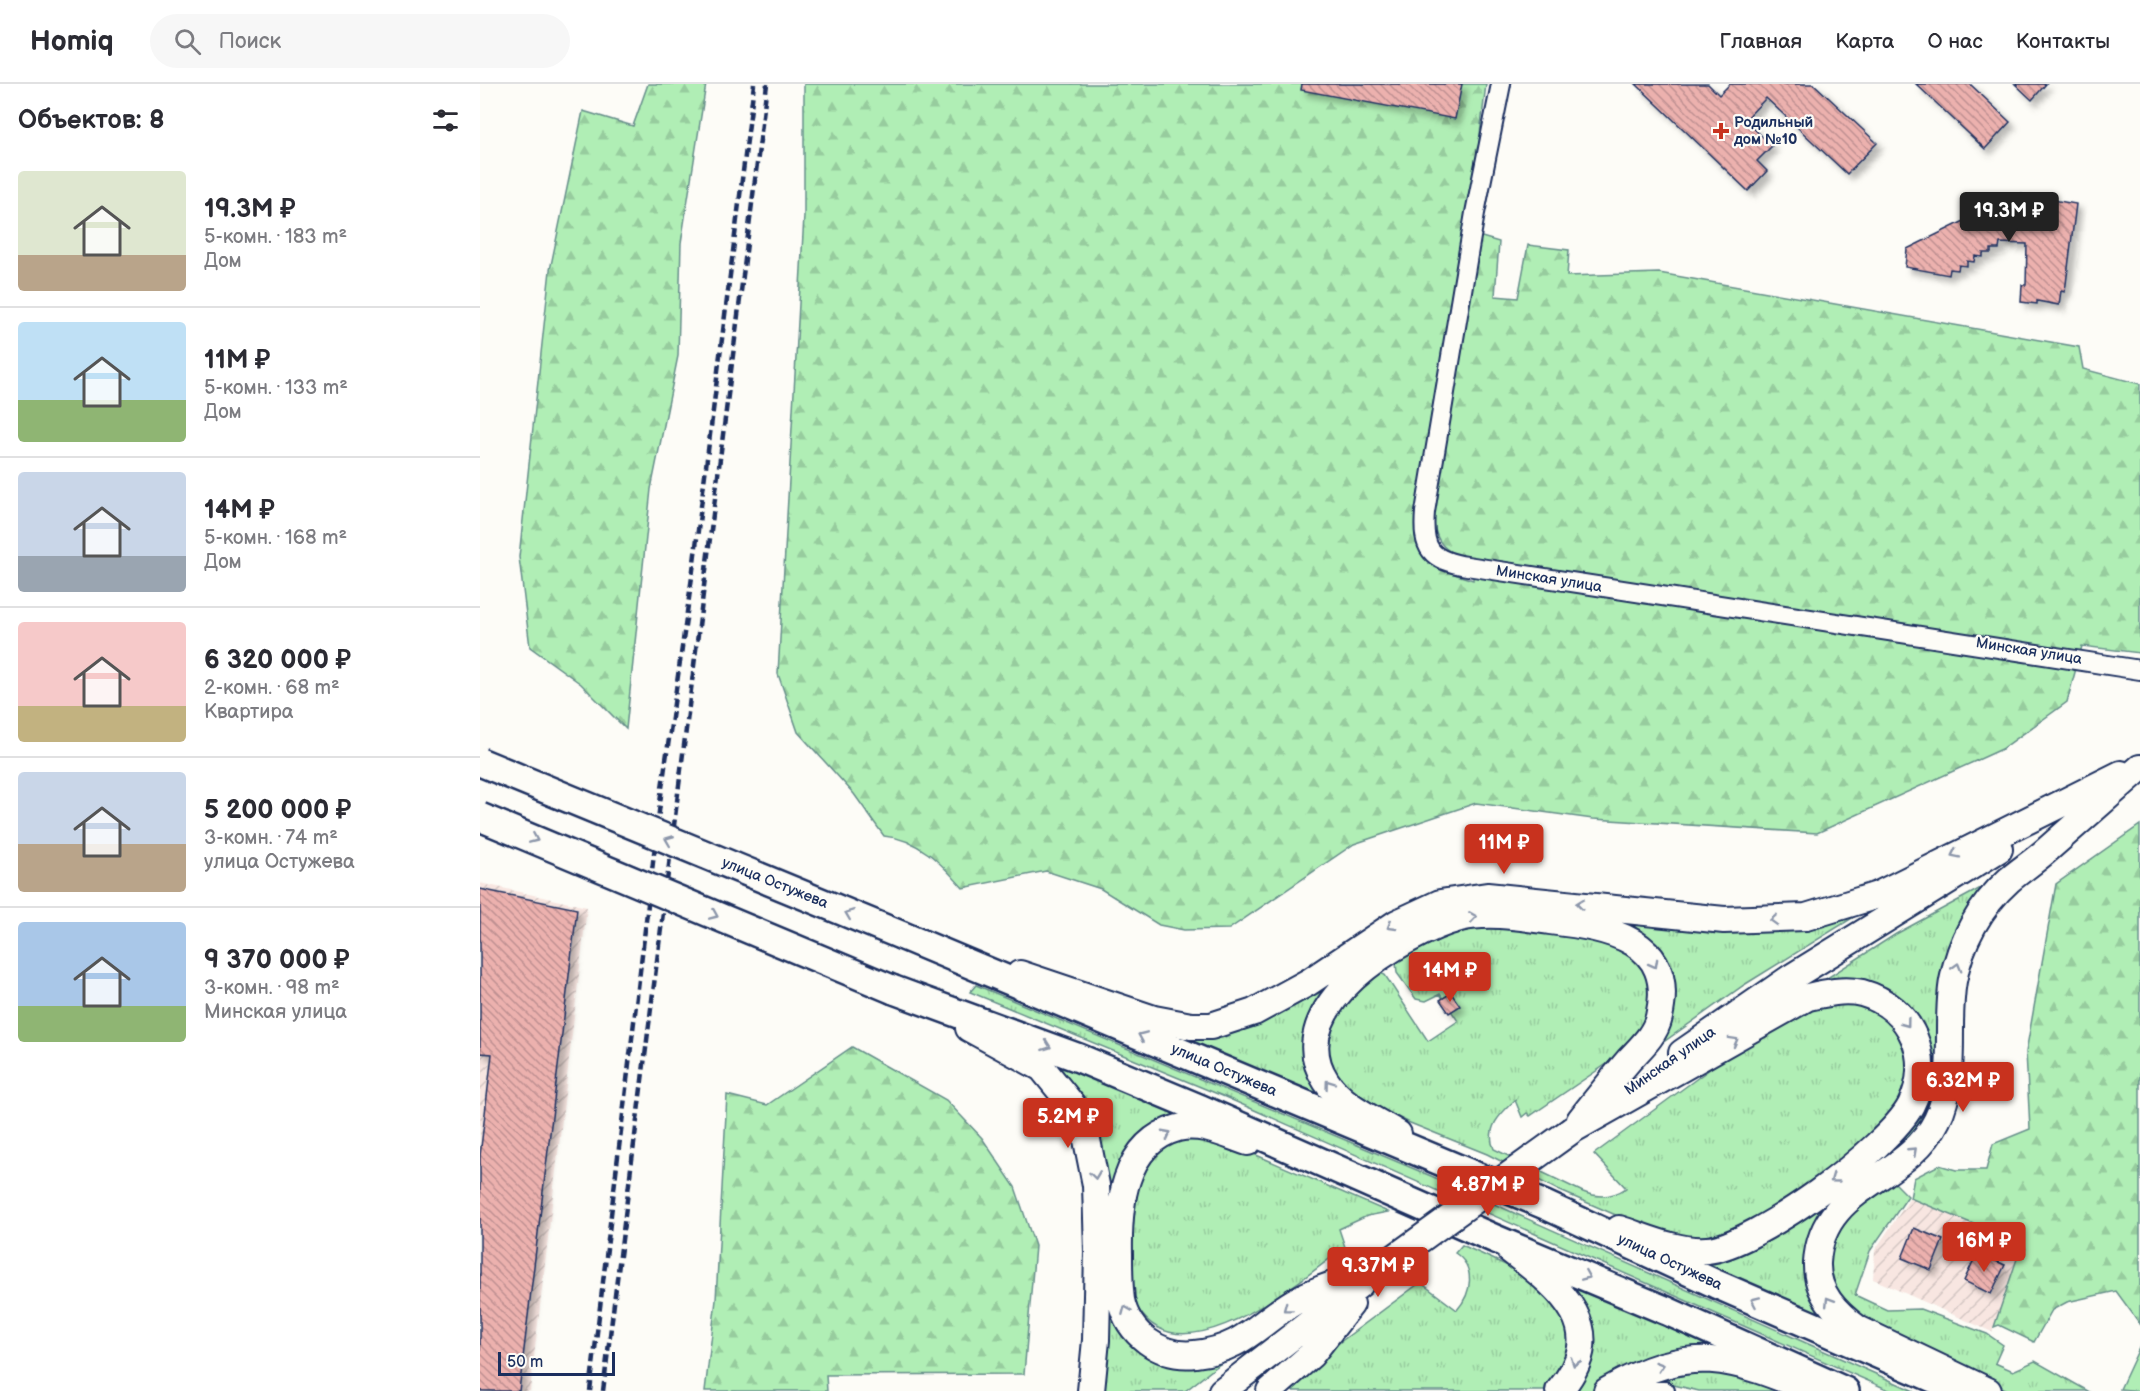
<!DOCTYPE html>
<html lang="ru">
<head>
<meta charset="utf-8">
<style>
  body { margin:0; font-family:"Balsamiq Sans",sans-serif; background:#f7f7f7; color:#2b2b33; height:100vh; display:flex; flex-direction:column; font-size:22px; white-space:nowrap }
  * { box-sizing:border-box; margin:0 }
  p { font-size:20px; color:#7c7c81 }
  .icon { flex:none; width:33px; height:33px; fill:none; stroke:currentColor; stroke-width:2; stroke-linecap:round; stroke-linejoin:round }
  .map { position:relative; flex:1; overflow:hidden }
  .sheet { display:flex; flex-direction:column; background:#fff; width:480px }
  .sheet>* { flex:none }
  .scale { position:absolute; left:18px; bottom:15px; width:117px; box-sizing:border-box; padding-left:6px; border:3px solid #1b2f5e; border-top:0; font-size:16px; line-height:21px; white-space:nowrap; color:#1b2f5e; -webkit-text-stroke:4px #fdfcf7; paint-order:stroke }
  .price { position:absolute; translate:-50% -51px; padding:0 14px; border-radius:6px; background:#c8321e; color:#fff; font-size:20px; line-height:39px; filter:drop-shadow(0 2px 3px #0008) }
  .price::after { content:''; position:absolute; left:50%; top:36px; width:18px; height:14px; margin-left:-9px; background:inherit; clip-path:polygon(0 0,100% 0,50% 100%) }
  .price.current { background:#222; color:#fff }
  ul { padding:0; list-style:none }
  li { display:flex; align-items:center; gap:18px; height:150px; padding:0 18px }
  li+li { border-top:2px solid #e1e1e2 }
  li span { display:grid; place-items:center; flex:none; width:168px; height:120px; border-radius:6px; color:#555 }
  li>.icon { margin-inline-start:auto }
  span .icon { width:72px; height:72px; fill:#fffc; stroke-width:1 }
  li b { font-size:26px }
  h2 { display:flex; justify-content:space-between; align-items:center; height:72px; padding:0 18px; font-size:26px }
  header { display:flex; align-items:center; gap:36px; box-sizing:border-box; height:84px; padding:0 30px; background:#fff; border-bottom:2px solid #e1e1e2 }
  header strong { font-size:28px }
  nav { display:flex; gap:33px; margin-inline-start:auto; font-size:21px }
  .search { width:420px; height:54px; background:#f7f7f7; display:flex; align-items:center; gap:15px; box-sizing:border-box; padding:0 21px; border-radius:33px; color:#7c7c81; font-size:22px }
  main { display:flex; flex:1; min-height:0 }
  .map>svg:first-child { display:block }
</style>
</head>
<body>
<header>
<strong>Homiq</strong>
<div class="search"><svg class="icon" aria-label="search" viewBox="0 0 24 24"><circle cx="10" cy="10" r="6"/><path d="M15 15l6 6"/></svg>Поиск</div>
<nav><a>Главная</a><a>Карта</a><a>О нас</a><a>Контакты</a></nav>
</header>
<main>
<section class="sheet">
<h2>Объектов: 8<svg class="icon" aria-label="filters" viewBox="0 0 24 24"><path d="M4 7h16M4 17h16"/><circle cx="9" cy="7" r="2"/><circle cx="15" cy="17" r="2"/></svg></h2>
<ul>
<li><span style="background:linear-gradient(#dfe7d0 70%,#b9a48a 0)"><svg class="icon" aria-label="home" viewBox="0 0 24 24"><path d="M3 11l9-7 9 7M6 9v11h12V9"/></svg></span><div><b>19.3M ₽</b><p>5-комн. · 183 m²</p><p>Дом</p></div></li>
<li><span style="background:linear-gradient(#bfe0f5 65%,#8fb573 0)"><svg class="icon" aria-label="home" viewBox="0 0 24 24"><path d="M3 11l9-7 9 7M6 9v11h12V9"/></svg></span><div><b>11M ₽</b><p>5-комн. · 133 m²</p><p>Дом</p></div></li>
<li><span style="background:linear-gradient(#c9d6e8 70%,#9aa5b1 0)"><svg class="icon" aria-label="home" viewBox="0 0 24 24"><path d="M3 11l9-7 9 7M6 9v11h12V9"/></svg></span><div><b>14M ₽</b><p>5-комн. · 168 m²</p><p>Дом</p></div></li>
<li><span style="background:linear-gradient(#f6c9c9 70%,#c2b280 0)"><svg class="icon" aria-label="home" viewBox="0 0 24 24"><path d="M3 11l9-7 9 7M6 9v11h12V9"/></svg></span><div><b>6 320 000 ₽</b><p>2-комн. · 68 m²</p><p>Квартира</p></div></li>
<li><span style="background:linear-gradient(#c9d6e8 60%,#b9a48a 0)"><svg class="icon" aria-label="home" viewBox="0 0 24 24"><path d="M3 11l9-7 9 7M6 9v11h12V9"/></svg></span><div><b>5 200 000 ₽</b><p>3-комн. · 74 m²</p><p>улица Остужева</p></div></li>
<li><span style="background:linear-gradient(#a9c7e8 70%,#8fb573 0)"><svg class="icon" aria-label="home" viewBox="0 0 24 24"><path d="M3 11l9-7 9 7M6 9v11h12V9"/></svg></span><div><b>9 370 000 ₽</b><p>3-комн. · 98 m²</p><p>Минская улица</p></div></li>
</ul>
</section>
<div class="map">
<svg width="1660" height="1307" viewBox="0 0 1660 1307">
  <defs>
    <pattern id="industrial-furrows" width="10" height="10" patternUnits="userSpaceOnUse" patternTransform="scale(1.5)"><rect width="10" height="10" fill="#f8e6e1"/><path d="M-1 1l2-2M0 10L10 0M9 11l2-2" fill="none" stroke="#d4c6c3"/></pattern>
    <pattern id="grass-tufts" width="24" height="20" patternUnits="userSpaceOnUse" patternTransform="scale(1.5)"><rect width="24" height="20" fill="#b0eeb5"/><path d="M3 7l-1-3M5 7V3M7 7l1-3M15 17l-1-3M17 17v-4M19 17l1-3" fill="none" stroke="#97cc9e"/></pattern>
    <pattern id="forest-firs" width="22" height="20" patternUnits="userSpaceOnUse" patternTransform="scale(1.5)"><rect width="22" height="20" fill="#b0eeb5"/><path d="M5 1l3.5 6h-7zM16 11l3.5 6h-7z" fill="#97cc9e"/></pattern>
    <pattern id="building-back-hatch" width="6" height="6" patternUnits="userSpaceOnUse" patternTransform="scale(1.5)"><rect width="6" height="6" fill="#ecb1ae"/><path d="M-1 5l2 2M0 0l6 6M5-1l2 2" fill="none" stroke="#be9091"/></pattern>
    <filter id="shadow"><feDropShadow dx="5.5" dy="5.5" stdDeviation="3" flood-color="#0004"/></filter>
  </defs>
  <rect width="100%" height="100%" fill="#fdfcf7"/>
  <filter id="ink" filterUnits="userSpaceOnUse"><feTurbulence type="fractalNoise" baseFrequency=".0167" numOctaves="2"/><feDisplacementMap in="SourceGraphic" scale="12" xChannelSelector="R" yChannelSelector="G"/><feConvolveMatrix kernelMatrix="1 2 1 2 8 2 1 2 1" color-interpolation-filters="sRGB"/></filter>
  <g filter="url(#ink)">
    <!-- industrial -->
    <path fill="url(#industrial-furrows)" d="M0,799L107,823L50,1307H0Z
      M1430,1114L1543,1160L1512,1248L1393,1195L1395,1166Z"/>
    <!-- grass -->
    <path fill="url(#grass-tufts)" stroke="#668e8a" stroke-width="1.5" d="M1523,792L1503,811L1462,966L1448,1037L1341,1131L1357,1240L1208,1174L1411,1060L1441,943L1333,903L1416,850Z
      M1038,818L1184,837L1282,844L1324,840L1380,825L1382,828L1264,901L1175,964L1173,962C1187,945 1192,924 1190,902C1184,835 1104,834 1052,828C1025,825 989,817 962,828C919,846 854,887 833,931C824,950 823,982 835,1001C839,1008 849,1014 855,1019L683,945C757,962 824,910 881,869C898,857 916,843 935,834C969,820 1001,818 1038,818Z
      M994,840L1129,854L1171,888L1168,936L1134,975L1050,1032L1047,1029L1042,1033L1035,1016C1020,1030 1005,1044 1014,1065L1103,1108C1118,1114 1133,1113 1146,1104L1114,1070L1234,982L1322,925L1374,916L1409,931L1431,975L1422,1017L1385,1061L1248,1153L1191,1155L1078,1106L1007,1070L930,1039L886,1018L862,1002L846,973L845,951L871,906L900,889L905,891L948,957L978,937L960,910L946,917L936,915L917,889L916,878L962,849Z
      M496,901L951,1092L1434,1307H1411L745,1013L490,908Z
      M545,962L712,1034L653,1061L645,1242L738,1275L741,1279L705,1307H618L623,1090Z
      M721,1051L753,1061L908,1128L887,1132L859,1145L865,1163C815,1201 688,1307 651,1210L652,1103L680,1061Z
      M1411,1095L1428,1112L1390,1167L1375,1211L1407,1226L1440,1225L1507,1250L1523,1261L1515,1279L1533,1287L1555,1277L1608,1307H1530L1488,1288L1364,1224L1345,1181L1351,1147Z
      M982,1161L1041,1188L1087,1228L1090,1270L1067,1307H799L813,1293L937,1201L941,1199L977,1226C992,1209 996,1183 975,1169Z
      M1073,1190L1242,1266L1137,1294L1114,1307H1089L1102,1286Z
      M1660,1262V1307L1640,1305Z
      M1219,1281L1308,1307H1219L1177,1297Z"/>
    <!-- forest -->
    <path fill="url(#forest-firs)" stroke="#668e8a" stroke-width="1.5" d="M168,0H226L201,159L198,272L171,405L146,645L101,600L50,563L39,473L70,186L103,27L153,42Z
      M324,0H1006L988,149L940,464L971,489L993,496L994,478C960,466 955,459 952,424L995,151L1019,158L1015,212L1038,214L1048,161L1089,166L1087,192L1179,189L1599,263L1603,285L1660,300V569L1602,562L1587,618L1522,665L1337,749L1113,735L996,719L874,760L749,845L704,846L679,841L621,805L566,787L483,804C461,779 439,755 404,752L374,710L318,648L298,590L324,132Z
      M1660,741V1240L1636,1207L1587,1218L1572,1226L1554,1258L1519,1241L1514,1243L1542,1160L1430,1114L1434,1094L1459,1081L1476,1086H1506L1513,1060L1550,1045L1546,968L1576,800Z
      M372,963L466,1016L502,1054L535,1103L555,1162L544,1290L346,1291L347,1307H225L236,1216L247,1011L287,1021Z"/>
    <!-- building -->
    <path fill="url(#building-back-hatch)" stroke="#1b2f5e" stroke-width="1.5" filter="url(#shadow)" d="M822,0H982L975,35L821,6Z
      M1156,0H1228L1239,11L1250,0H1334L1397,59L1367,90L1286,14L1265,36L1292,62L1277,77L1287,87L1268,107Z
      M1436,0H1490L1530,38L1505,65Z
      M1535,0H1566L1552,16Z
      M1539,110L1596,120L1585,208L1581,207L1579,221L1557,217V220L1541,218L1542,201H1546L1547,160L1520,159L1519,165H1511V169H1503V173L1495,172L1494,178L1487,177V182L1479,181L1478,186L1470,185L1469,191L1425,183L1427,165Z
      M0,805L97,825L39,1307H0V1072L12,970L0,969Z
      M971,909L980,922L969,929L960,916Z
      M1434,1144L1463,1156L1451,1186L1422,1174Z
      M1497,1169L1525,1181L1511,1210L1484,1197Z"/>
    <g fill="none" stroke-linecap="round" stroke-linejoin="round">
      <defs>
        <path id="street" d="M1021,0L995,129L945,428C942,465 950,476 987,482L1660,586
          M1155,1307H1185"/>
        <path id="secondary" d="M540,890L674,935L711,942H731L774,928L829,898L917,839L960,819L1007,812L1244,836L1326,833L1398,811L1641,690
          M489,944L562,984L597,1027L606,1051L616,1101L618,1168L616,1256L611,1307
          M1202,969L1312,893L1519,765
          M1092,1046L1328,913C1346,909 1364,905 1382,909C1432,923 1454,975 1431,1021C1409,1064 1274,1163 1227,1166C1197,1168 1167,1154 1139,1145
          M918,1050C894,1035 862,1022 846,997C798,924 923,849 980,834C1009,827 1041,833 1070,837C1128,844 1197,855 1179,933C1175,951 1161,963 1149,976C1132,996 1116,1016 1100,1036
          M768,1058C746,1051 722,1038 698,1044C642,1059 638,1124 639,1170C639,1185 639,1201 641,1216C648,1250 680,1274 715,1270C763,1265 777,1240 814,1218C839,1203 872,1196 899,1185
          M1030,1166C1079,1204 1133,1243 1079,1307
          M742,1307L880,1200
          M790,1307L831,1271L871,1220
          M1127,1307C1211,1258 1250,1273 1334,1307
          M1508,1307L1378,1245C1356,1229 1336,1209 1337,1179C1341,1100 1427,1098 1457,1036C1478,994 1465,942 1473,897C1480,858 1500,822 1529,796C1542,785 1556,776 1568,765C1599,738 1629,711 1660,684"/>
        <path id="primary" d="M423,852L1065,1121L1236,1200L1483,1307
          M414,906L599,974L721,1025L1013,1154L1187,1227L1365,1307"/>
      </defs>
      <!-- street casing -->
      <use href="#street" stroke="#1b2f5e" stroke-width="22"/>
      <!-- secondary casing -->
      <use href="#secondary" stroke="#1b2f5e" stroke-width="30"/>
      <!-- primary casing -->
      <use href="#primary" stroke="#1b2f5e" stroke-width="32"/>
      <!-- street -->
      <use href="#street" stroke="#fdfcf7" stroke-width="18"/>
      <!-- secondary -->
      <use href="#secondary" stroke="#fdfcf7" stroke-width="26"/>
      <!-- primary -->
      <use href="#primary" stroke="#fdfcf7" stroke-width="27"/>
      <!-- rail -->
      <path stroke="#1b2f5e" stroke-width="4.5" stroke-dasharray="9 4.5" stroke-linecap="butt" d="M110,1307L181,711L213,486L274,0
        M123,1307L287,0"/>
      <defs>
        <path id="secondary-bridge" d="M899,1185L1092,1046"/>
        <path id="primary-bridge" d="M0,678L423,852
          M0,733L414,906"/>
      </defs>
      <!-- secondary-bridge casing -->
      <use href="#secondary-bridge" stroke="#1b2f5e" stroke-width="30" stroke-linecap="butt"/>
      <!-- primary-bridge casing -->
      <use href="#primary-bridge" stroke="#1b2f5e" stroke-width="32" stroke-linecap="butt"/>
      <!-- secondary-bridge -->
      <use href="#secondary-bridge" stroke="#fdfcf7" stroke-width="26"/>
      <!-- primary-bridge -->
      <use href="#primary-bridge" stroke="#fdfcf7" stroke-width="27"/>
    </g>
    <!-- one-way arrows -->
    <defs><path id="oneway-chevron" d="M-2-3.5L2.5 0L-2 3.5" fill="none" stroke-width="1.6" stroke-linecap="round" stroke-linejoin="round" transform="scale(1.5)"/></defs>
    <g stroke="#8c96aa">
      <use href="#oneway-chevron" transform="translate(54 755) rotate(23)"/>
      <use href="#oneway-chevron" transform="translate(189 756) rotate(-158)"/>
      <use href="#oneway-chevron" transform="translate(1475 770) rotate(154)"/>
      <use href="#oneway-chevron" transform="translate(1100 820) rotate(-173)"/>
      <use href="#oneway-chevron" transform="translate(369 830) rotate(-158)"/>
      <use href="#oneway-chevron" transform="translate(234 831) rotate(23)"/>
      <use href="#oneway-chevron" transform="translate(993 833) rotate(-8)"/>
      <use href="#oneway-chevron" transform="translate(1294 836) rotate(178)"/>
      <use href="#oneway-chevron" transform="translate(911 842) rotate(149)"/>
      <use href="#oneway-chevron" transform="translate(1174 880) rotate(61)"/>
      <use href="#oneway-chevron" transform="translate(1477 883) rotate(-74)"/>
      <use href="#oneway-chevron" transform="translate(1426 939) rotate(53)"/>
      <use href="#oneway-chevron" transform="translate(662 952) rotate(-157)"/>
      <use href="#oneway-chevron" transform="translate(1254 957) rotate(-29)"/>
      <use href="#oneway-chevron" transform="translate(567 962) rotate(20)"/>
      <use href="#oneway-chevron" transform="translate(849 1000) rotate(-126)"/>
      <use href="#oneway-chevron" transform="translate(687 1050) rotate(-28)"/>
      <use href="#oneway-chevron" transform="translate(1433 1067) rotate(-43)"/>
      <use href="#oneway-chevron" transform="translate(615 1091) rotate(82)"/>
      <use href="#oneway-chevron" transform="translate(1354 1095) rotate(144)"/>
      <use href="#oneway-chevron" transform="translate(1106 1192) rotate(23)"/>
      <use href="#oneway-chevron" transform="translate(1275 1217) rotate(-156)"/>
      <use href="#oneway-chevron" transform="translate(1349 1217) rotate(-122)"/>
      <use href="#oneway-chevron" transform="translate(807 1224) rotate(143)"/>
      <use href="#oneway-chevron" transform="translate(646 1226) rotate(-113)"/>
      <use href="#oneway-chevron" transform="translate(1095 1278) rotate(109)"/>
      <use href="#oneway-chevron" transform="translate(1180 1282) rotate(-18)"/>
    </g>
  </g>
  <!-- markers -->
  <path fill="#c8321e" stroke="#fdfcf7" stroke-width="2" d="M1238 38h6v6h6v6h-6v6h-6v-6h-6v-6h6z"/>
  <g text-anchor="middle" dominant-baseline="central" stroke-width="4.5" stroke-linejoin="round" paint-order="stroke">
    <!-- poi labels -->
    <g font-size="15" font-weight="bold" fill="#1b2f5e" stroke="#fdfcf7" text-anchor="start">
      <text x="1254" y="38">Родильный<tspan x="1254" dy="17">дом №10</tspan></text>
    </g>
    <!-- street labels -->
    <g font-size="15" fill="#1b2f5e" stroke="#fdfcf7">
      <text transform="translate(1069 495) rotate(9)">Минская улица</text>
      <text transform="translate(1549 567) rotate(9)">Минская улица</text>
      <text transform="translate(295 799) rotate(22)">улица Остужева</text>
      <text transform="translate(1190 977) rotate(-35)">Минская улица</text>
      <text transform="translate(744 986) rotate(23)">улица Остужева</text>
      <text transform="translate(1190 1178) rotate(25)">улица Остужева</text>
    </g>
  </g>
</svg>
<div class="scale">50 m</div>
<b class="price current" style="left:1529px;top:159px">19.3M ₽</b>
<b class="price" style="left:1024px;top:791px">11M ₽</b>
<b class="price" style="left:970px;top:919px">14M ₽</b>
<b class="price" style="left:1483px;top:1029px">6.32M ₽</b>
<b class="price" style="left:588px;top:1065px">5.2M ₽</b>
<b class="price" style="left:1008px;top:1133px">4.87M ₽</b>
<b class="price" style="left:1504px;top:1189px">16M ₽</b>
<b class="price" style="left:898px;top:1214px">9.37M ₽</b>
</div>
</main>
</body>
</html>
